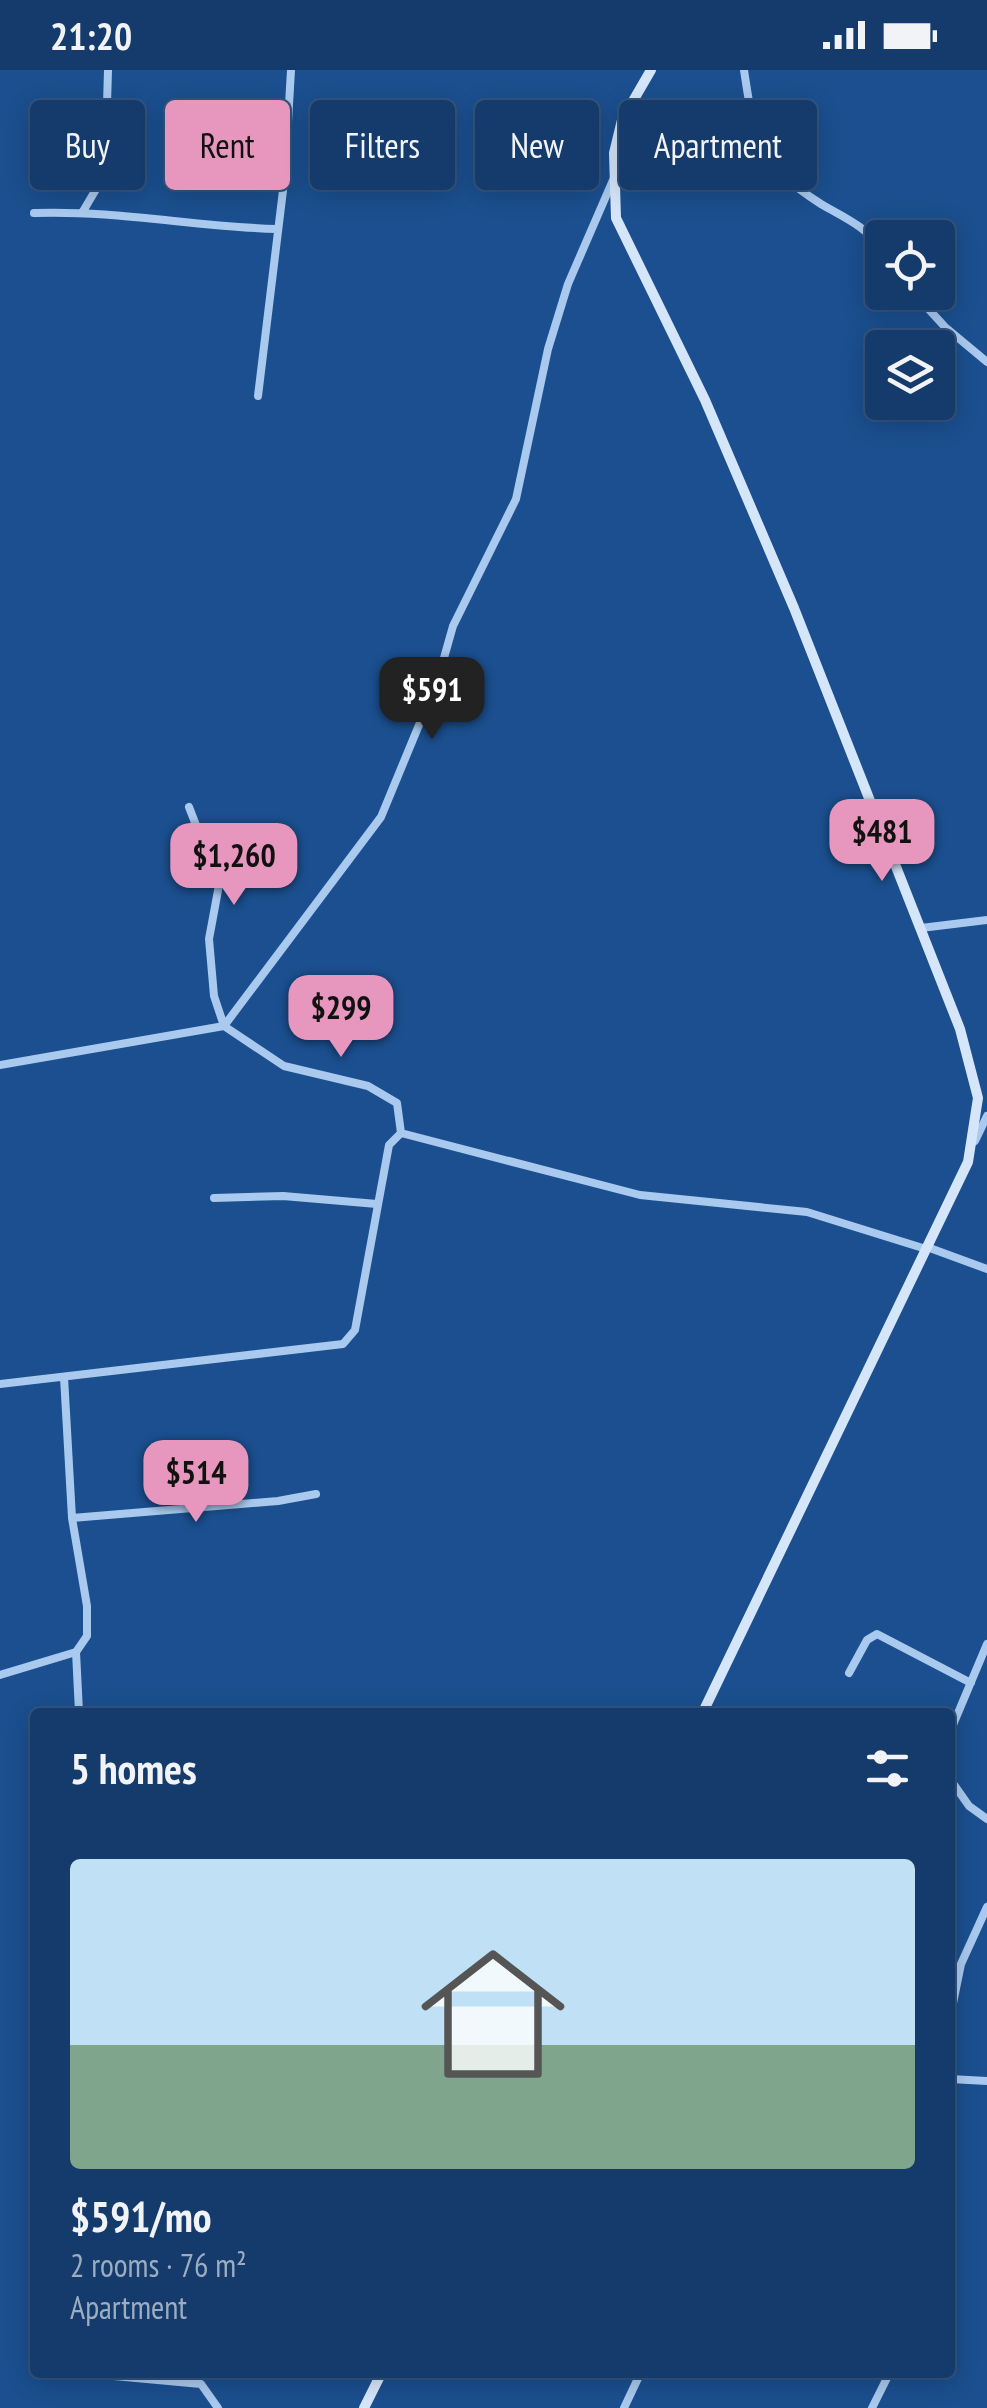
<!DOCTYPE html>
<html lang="en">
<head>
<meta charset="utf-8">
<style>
  body { margin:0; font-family:"PT Sans Narrow",sans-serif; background:#1d4271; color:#f1f3f6; height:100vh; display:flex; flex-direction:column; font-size:38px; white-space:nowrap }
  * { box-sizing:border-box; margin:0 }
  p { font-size:32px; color:#9dadc1 }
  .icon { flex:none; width:55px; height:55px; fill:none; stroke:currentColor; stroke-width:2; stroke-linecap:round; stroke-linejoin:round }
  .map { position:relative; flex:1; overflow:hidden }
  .side { position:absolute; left:30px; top:1638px; width:925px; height:670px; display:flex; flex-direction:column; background:#143b6b; border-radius:10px; box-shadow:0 5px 25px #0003,0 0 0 2px #33557e }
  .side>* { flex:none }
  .banner { position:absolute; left:30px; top:30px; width:928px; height:90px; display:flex; gap:20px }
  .fabs { position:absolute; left:865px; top:150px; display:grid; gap:20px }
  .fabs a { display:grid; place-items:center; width:90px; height:90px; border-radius:10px; background:#143b6b; box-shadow:0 5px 25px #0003,0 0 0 2px #33557e; font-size:50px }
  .price { position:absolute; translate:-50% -85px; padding:0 22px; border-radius:20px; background:#e797bd; color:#111; font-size:32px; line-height:65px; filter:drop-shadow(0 2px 5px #0008) }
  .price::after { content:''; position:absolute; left:50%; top:60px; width:30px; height:22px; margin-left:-15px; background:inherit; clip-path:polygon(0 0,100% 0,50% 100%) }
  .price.selected { background:#222; color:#fff }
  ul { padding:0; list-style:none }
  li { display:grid; align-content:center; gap:20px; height:530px; padding:0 40px }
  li+li { border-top:2px solid #33557e }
  li span { display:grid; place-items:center; height:310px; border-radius:10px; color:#555 }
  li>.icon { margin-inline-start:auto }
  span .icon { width:180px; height:180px; fill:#fffc; stroke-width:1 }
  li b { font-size:42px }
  h2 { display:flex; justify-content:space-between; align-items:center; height:120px; padding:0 40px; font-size:42px }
  .pill { padding:0 35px; border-radius:10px; background:#143b6b; box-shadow:0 5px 25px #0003,0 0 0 2px #33557e; font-size:35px; line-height:90px }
  .pill.selected { background:#e797bd; color:#111 }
  .status { display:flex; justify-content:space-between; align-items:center; height:70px; padding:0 50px; background:#143b6b; direction:ltr }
  .status svg { height:28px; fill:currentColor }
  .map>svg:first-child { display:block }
</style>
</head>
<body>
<div class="status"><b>21:20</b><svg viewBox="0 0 49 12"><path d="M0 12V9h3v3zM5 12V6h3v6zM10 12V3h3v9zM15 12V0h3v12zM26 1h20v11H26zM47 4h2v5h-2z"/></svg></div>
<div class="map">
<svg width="987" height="2338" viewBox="0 0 987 2338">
  <rect width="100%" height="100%" fill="#1b4f8f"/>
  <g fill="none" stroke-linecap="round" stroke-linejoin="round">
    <!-- street -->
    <path stroke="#a9c9ee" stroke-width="8" d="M744,0C754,68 759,95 821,134C845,148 866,156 882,180
      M34,143C117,140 196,157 277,159
      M82,143L105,104L108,0
      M913,222L945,257L987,292
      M258,326L285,104L291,0
      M189,737L219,815L209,869L214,926L224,956L284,996L368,1016L397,1033L401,1063
      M921,858L987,850
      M0,995L224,956L381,747L438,609L453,556L516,429L548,279L568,214L613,110
      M975,1071L987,1046
      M214,1128L283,1126L377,1134
      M927,1177L987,1199
      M0,1314L343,1274L355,1260L389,1075L401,1063L640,1125L807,1142L926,1179
      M72,1448L278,1431L316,1424
      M76,1582L79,1642
      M849,1603L867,1570L877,1564L971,1613
      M0,1605L76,1582L87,1566V1536L72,1448L64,1307
      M950,1662L987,1574
      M950,1709L969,1736L987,1749
      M950,1948L961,1894L987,1837
      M950,2009L987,2011
      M114,2306L201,2314L218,2338
      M624,2338L641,2302
      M872,2338L890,2302"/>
    <!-- secondary -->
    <path stroke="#d6e6fa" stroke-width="10" d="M651,0L622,50L614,83L616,148L705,330L794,538L960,959L978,1028L968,1092L703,1642
      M364,2338L382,2302"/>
  </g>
</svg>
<div class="fabs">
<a><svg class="icon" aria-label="locate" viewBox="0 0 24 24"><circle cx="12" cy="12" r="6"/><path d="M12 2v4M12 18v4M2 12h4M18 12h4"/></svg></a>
<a><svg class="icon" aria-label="layers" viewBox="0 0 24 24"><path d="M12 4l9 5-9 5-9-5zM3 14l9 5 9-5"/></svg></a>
</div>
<b class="price selected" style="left:432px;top:672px">$591</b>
<b class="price" style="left:882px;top:814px">$481</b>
<b class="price" style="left:234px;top:838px">$1,260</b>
<b class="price" style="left:341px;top:990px">$299</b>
<b class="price" style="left:196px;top:1455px">$514</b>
<div class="banner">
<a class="pill">Buy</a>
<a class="pill selected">Rent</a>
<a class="pill">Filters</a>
<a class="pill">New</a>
<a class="pill">Apartment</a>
</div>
<section class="side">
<h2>5 homes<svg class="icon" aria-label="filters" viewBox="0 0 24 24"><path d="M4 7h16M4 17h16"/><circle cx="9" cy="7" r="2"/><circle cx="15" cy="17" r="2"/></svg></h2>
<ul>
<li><span style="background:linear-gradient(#bfe0f5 60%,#7fa58c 0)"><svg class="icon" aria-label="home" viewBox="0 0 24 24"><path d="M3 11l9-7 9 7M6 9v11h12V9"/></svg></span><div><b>$591/mo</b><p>2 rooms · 76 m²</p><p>Apartment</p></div></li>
</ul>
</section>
</div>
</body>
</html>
